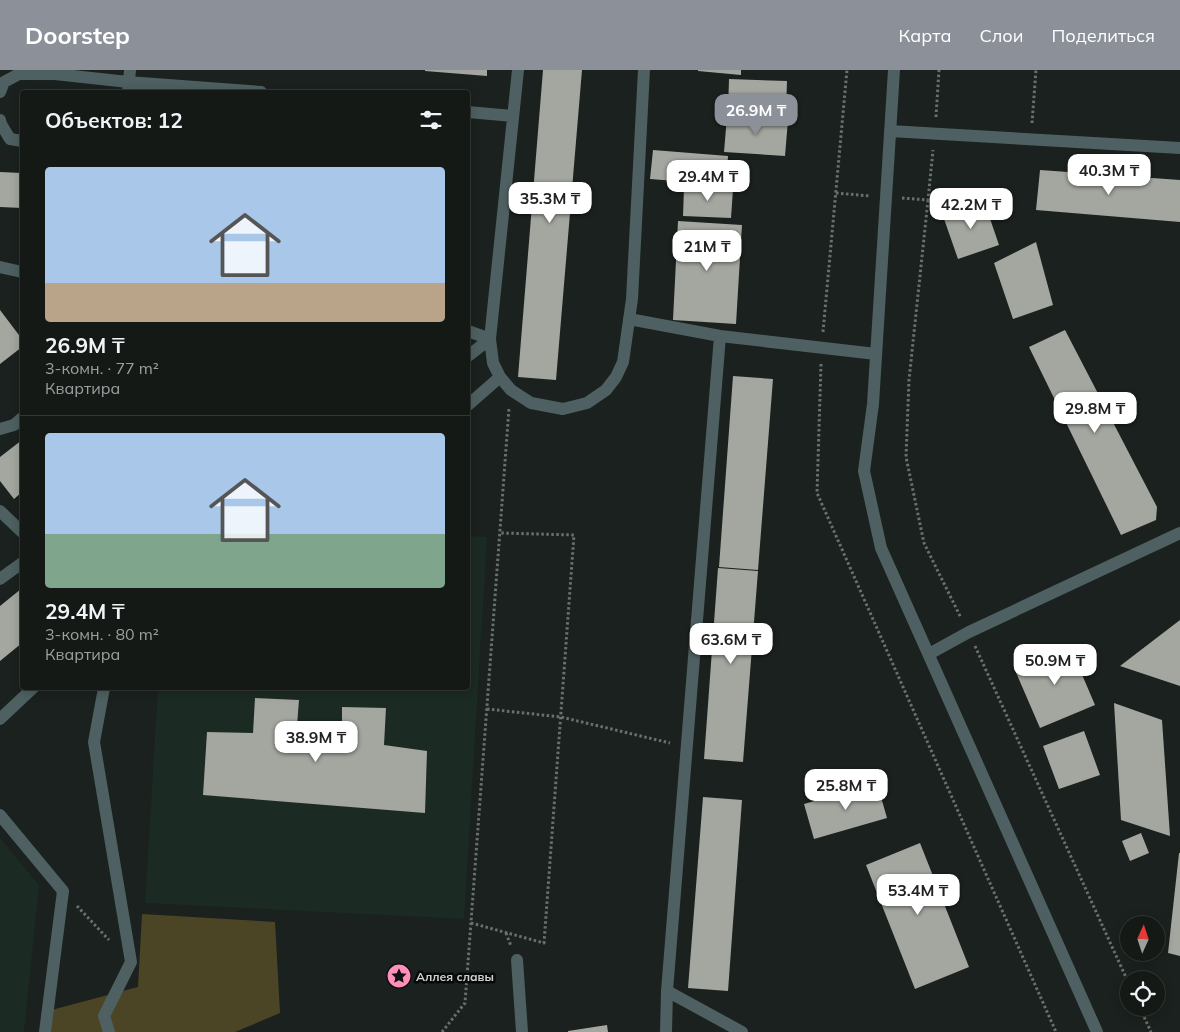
<!DOCTYPE html>
<html lang="ru">
<head>
<meta charset="utf-8">
<style>
  body { margin:0; font-family:Mulish,sans-serif; background:#1d221f; color:#f1f3f6; height:100vh; display:flex; flex-direction:column; font-size:19px; white-space:nowrap }
  * { box-sizing:border-box; margin:0 }
  p { font-size:16px; color:#9da0a1 }
  .icon { flex:none; width:28px; height:28px; fill:none; stroke:currentColor; stroke-width:2; stroke-linecap:round; stroke-linejoin:round }
  .map { position:relative; flex:1; overflow:hidden }
  .panel { position:absolute; left:20px; top:20px; width:450px; height:600px; display:flex; flex-direction:column; background:#141916; border-radius:5px; box-shadow:0 2px 12px #0003,0 0 0 1px #333835 }
  .panel>* { flex:none }
  .needle { width:32px; rotate:3deg }
  .buttons { position:absolute; left:1120px; top:846px; display:grid; gap:10px }
  .buttons a { display:grid; place-items:center; width:45px; height:45px; border-radius:50%; background:#141916; box-shadow:0 2px 12px #0003,0 0 0 1px #333835; font-size:25px }
  .price { position:absolute; translate:-50% -42px; padding:0 11px; border-radius:10px; background:#fff; color:#222; font-size:16px; line-height:32px; filter:drop-shadow(0 1px 2px #0008) }
  .price::after { content:''; position:absolute; left:50%; top:30px; width:15px; height:11px; margin-left:-8px; background:inherit; clip-path:polygon(0 0,100% 0,50% 100%) }
  .price.selected { background:#8c9099; color:#fff }
  ul { padding:0; list-style:none }
  li { display:grid; align-content:center; gap:10px; height:265px; padding:0 25px }
  li+li { border-top:1px solid #333835 }
  li span { display:grid; place-items:center; height:155px; border-radius:5px; color:#555 }
  li>.icon { margin-inline-start:auto }
  span .icon { width:90px; height:90px; fill:#fffc; stroke-width:1 }
  li b { font-size:21px }
  h2 { display:flex; justify-content:space-between; align-items:center; height:60px; padding:0 25px; font-size:21px }
  header { display:flex; align-items:center; gap:30px; box-sizing:border-box; height:70px; padding:0 25px; background:#8c9099; color:#fff }
  header strong { font-size:24px }
  nav { display:flex; gap:28px; margin-inline-start:auto; font-size:18px }
  .map>svg:first-child { display:block }
</style>
</head>
<body>
<header>
<strong>Doorstep</strong>
<nav><a>Карта</a><a>Слои</a><a>Поделиться</a></nav>
</header>
<div class="map">
<svg width="1180" height="962" viewBox="0 0 1180 962">
  <rect width="100%" height="100%" fill="#1a211e"/>
  <!-- built -->
  <path fill="#1b2a23" d="M468,466L487,467L464,849L145,833L158,618H468Z
    M0,768L39,815L24,962H0Z"/>
  <!-- green -->
  <path fill="#4c4525" d="M142,844L275,852L280,943L235,962H48L44,942L138,917Z"/>
  <!-- building -->
  <path fill="#a3a79f" d="M425,0H487V6L425,1Z
    M543,0H582L556,310L518,307Z
    M698,0H741V5L698,1Z
    M729,9L787,11L786,42L728,41Z
    M727,46L788,50L785,86L724,82Z
    M653,80L728,86L726,115L650,109Z
    M1040,100L1180,110V152L1036,140Z
    M0,102L22,103V138L0,137Z
    M684,117L733,119L731,148L683,146Z
    M984,131L999,175L958,189L943,146Z
    M678,151L742,155L736,254L673,250Z
    M1036,172L1053,235L1013,249L994,193Z
    M0,240L22,269V277L0,294Z
    M1065,260L1157,437L1156,450L1121,465L1029,277Z
    M733,306L773,309L758,500L719,497Z
    M22,370V422L14,429L0,411V387Z
    M718,498L758,501L743,692L704,689Z
    M21,519L22,521V573L0,591V536Z
    M1180,550V616L1120,596Z
    M1069,574L1095,635L1040,658L1014,598Z
    M255,628L299,630L296,669L342,671V637L386,638L384,675L427,681L425,743L203,725L207,662L253,663Z
    M1114,633L1162,650L1170,766L1121,750Z
    M1084,661L1100,705L1059,719L1043,676Z
    M877,713L887,748L814,769L804,734Z
    M703,727L742,730L728,921L688,918Z
    M1141,763L1149,783L1130,791L1122,771Z
    M920,773L969,897L915,919L866,795Z
    M1179,783H1180V886L1168,883Z
    M607,955L608,962H568V961Z"/>
  <g fill="none" stroke-linecap="round" stroke-linejoin="round">
    <!-- path -->
    <path stroke="#6a706d" stroke-width="3" stroke-dasharray="2.5 2.5" stroke-linecap="butt" d="M936,47L939,0
      M1032,53L1036,0
      M836,123L870,126
      M902,128L928,130L933,80
      M928,130L909,310L906,387L924,473L961,548
      M823,262L847,0
      M821,294L817,423L1056,962
      M975,576L1129,914
      M487,639L561,647L670,673
      M77,836L109,870
      M471,853L544,873L574,465L500,463
      M506,863L511,876
      M1140,938L1151,962
      M442,962L465,933L509,338"/>
    <!-- minor -->
    <path stroke="#4e6061" stroke-width="12" d="M518,0L490,269L493,293L500,307L511,320L531,333L563,339L587,333L606,320L616,307L623,292L632,229L644,0
      M894,0L873,334L864,401L881,478L1097,962
      M0,22L4,12L19,4H55L128,12L261,22
      M128,22L130,0
      M468,42L513,46
      M0,50L1,54L10,69L22,71
      M890,61L1180,78
      M0,197L22,202
      M629,249L720,266L876,284
      M468,261L490,269
      M468,286L490,269
      M468,335L500,307
      M0,359L14,355L22,348
      M0,441L22,462
      M0,509L22,493
      M929,584L969,562L1180,463
      M104,618L94,672L131,892L104,946L109,962
      M0,649L33,618
      M0,745L63,821L45,962
      M517,890L522,962
      M667,921L742,962
      M666,962L667,921L720,266"/>
  </g>
  <!-- icons -->
  <defs>
    <symbol id="sight-disc" viewBox="-11 -11 22 22"><circle r="9.5" fill="#ff8eba" stroke="#070a09"/><path d="M0-6L1.8-2.2L6-1.7L2.9 1.2L3.7 5.4L0 3.3L-3.7 5.4L-2.9 1.2L-6-1.7L-1.8-2.2Z" fill="#111"/></symbol>
  </defs>
  <g fill-rule="evenodd">
    <use href="#sight-disc" x="385" y="892" width="28" height="28"/>
  </g>
  <g text-anchor="middle" dominant-baseline="central" stroke-width="5" stroke-linejoin="round" paint-order="stroke">
    <!-- poi labels -->
    <g font-size="12" font-weight="bold" fill="#ced3d1" stroke="#070a09" text-anchor="start">
      <text x="416" y="906">Аллея славы</text>
    </g>
  </g>
</svg>
<div class="buttons">
<a><svg class="needle" viewBox="-14 -14 28 28"><path d="M0-13l5 13h-10z" fill="#e53935"/><path d="M0 13l5-13h-10z" fill="#9da0a1"/></svg></a>
<a><svg class="icon" aria-label="locate" viewBox="0 0 24 24"><circle cx="12" cy="12" r="6"/><path d="M12 2v4M12 18v4M2 12h4M18 12h4"/></svg></a>
</div>
<b class="price selected" style="left:756px;top:66px">26.9M ₸</b>
<b class="price" style="left:1109px;top:126px">40.3M ₸</b>
<b class="price" style="left:708px;top:132px">29.4M ₸</b>
<b class="price" style="left:550px;top:154px">35.3M ₸</b>
<b class="price" style="left:971px;top:160px">42.2M ₸</b>
<b class="price" style="left:707px;top:202px">21M ₸</b>
<b class="price" style="left:1095px;top:364px">29.8M ₸</b>
<b class="price" style="left:731px;top:595px">63.6M ₸</b>
<b class="price" style="left:1055px;top:616px">50.9M ₸</b>
<b class="price" style="left:316px;top:693px">38.9M ₸</b>
<b class="price" style="left:846px;top:741px">25.8M ₸</b>
<b class="price" style="left:918px;top:846px">53.4M ₸</b>
<section class="panel">
<h2>Объектов: 12<svg class="icon" aria-label="filters" viewBox="0 0 24 24"><path d="M4 7h16M4 17h16"/><circle cx="9" cy="7" r="2"/><circle cx="15" cy="17" r="2"/></svg></h2>
<ul>
<li><span style="background:linear-gradient(#a9c7e8 75%,#b9a48a 0)"><svg class="icon" aria-label="home" viewBox="0 0 24 24"><path d="M3 11l9-7 9 7M6 9v11h12V9"/></svg></span><div><b>26.9M ₸</b><p>3-комн. · 77 m²</p><p>Квартира</p></div></li>
<li><span style="background:linear-gradient(#a9c7e8 65%,#7fa58c 0)"><svg class="icon" aria-label="home" viewBox="0 0 24 24"><path d="M3 11l9-7 9 7M6 9v11h12V9"/></svg></span><div><b>29.4M ₸</b><p>3-комн. · 80 m²</p><p>Квартира</p></div></li>
</ul>
</section>
</div>
</body>
</html>
